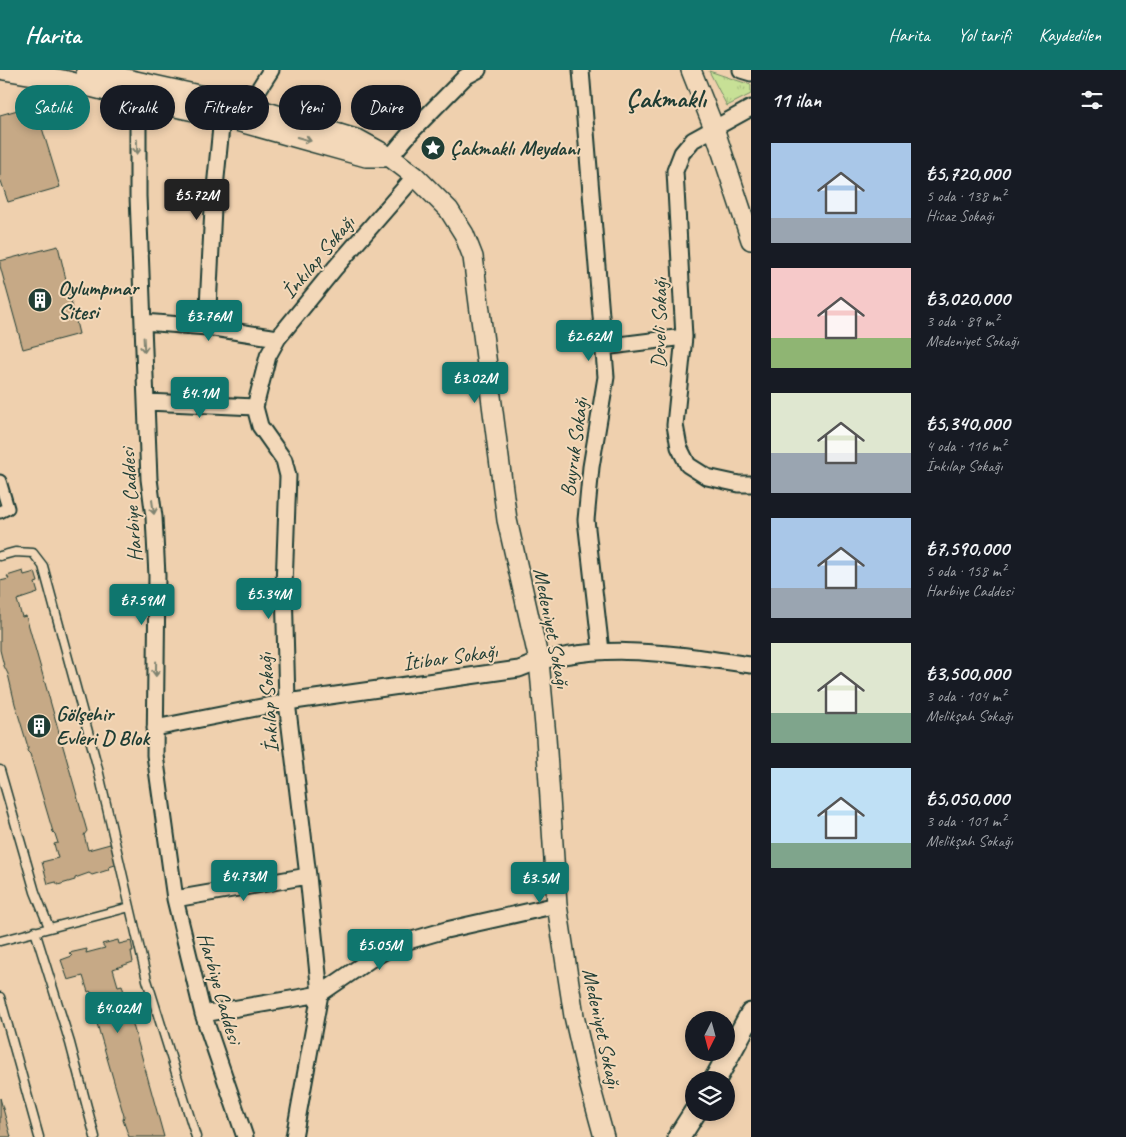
<!DOCTYPE html>
<html lang="tr">
<head>
<meta charset="utf-8">
<style>
  body { margin:0; font-family:Caveat,sans-serif; background:#242831; color:#f1f3f6; height:100vh; display:flex; flex-direction:column; font-size:19px; white-space:nowrap }
  * { box-sizing:border-box; margin:0 }
  p { font-size:16px; color:#9ea1a6 }
  .icon { flex:none; width:28px; height:28px; fill:none; stroke:currentColor; stroke-width:2; stroke-linecap:round; stroke-linejoin:round }
  .map { position:relative; flex:1; overflow:hidden }
  .drawer { display:flex; flex-direction:column; background:#171b24; width:375px }
  .drawer>* { flex:none }
  .banner { position:absolute; left:15px; top:15px; width:475px; height:45px; display:flex; gap:10px }
  .needle { width:32px; rotate:186deg }
  .fabs { position:absolute; left:685px; top:941px; display:grid; gap:10px }
  .fabs a { display:grid; place-items:center; width:50px; height:50px; border-radius:50%; background:#171b24; box-shadow:0 2px 8px #0003; font-size:25px }
  .price { position:absolute; translate:-50% -42px; padding:0 11px; border-radius:5px; background:#0f766e; color:#fff; font-size:16px; line-height:32px; filter:drop-shadow(0 1px 2px #0008) }
  .price::after { content:''; position:absolute; left:50%; top:30px; width:15px; height:11px; margin-left:-8px; background:inherit; clip-path:polygon(0 0,100% 0,50% 100%) }
  .price.on { background:#222; color:#fff }
  ul { padding:0; list-style:none }
  li { display:flex; align-items:center; gap:15px; height:125px; padding:0 20px }
  li span { display:grid; place-items:center; flex:none; width:140px; height:100px; border-radius:0px; color:#555 }
  li>.icon { margin-inline-start:auto }
  span .icon { width:60px; height:60px; fill:#fffc; stroke-width:1 }
  li b { font-size:21px }
  h2 { display:flex; justify-content:space-between; align-items:center; height:60px; padding:0 20px; font-size:21px }
  .pill { padding:0 18px; border-radius:22px; background:#171b24; box-shadow:0 2px 8px #0003; font-size:18px; line-height:45px }
  .pill.on { background:#0f766e; color:#fff }
  header { display:flex; align-items:center; gap:30px; box-sizing:border-box; height:70px; padding:0 25px; background:#0f766e; color:#fff }
  header strong { font-size:24px }
  nav { display:flex; gap:28px; margin-inline-start:auto; font-size:18px }
  main { display:flex; flex:1; min-height:0 }
  .map>svg:first-child { display:block }
</style>
</head>
<body>
<header>
<strong>Harita</strong>
<nav><a>Harita</a><a>Yol tarifi</a><a>Kaydedilen</a></nav>
</header>
<main>
<div class="map">
<svg width="751" height="1067" viewBox="0 0 751 1067">
  <defs>
    <pattern id="grass-tufts" width="24" height="20" patternUnits="userSpaceOnUse" patternTransform="scale(1.25)"><rect width="24" height="20" fill="#c7e096"/><path d="M3 7l-1-3M5 7V3M7 7l1-3M15 17l-1-3M17 17v-4M19 17l1-3" fill="none" stroke="#aac182"/></pattern>
  </defs>
  <rect width="100%" height="100%" fill="#efd0ae"/>
  <filter id="ink" filterUnits="userSpaceOnUse"><feTurbulence type="fractalNoise" baseFrequency=".02" numOctaves="2"/><feDisplacementMap in="SourceGraphic" scale="10" xChannelSelector="R" yChannelSelector="G"/><feConvolveMatrix kernelMatrix="1 2 1 2 8 2 1 2 1" color-interpolation-filters="sRGB"/></filter>
  <g filter="url(#ink)">
    <!-- grass -->
    <path fill="url(#grass-tufts)" stroke="#738e65" d="M709,1L751,15V24L727,36Z"/>
    <!-- building -->
    <path fill="#c6a986" stroke="#1f3d34" d="M35,35L60,117L8,132L0,108V45Z
      M58,176L79,264L23,279L0,196V191Z
      M23,501L24,505L35,502L38,512L35,513L38,523L17,530L22,547L26,546L87,761L84,765L88,780L110,774L118,794L109,797L108,800L92,805L89,803L75,808V810L58,815L56,812L48,814L42,792L58,788L54,774L58,773L55,764L53,762L30,684L27,681L28,677L15,634L8,604L4,596L0,580V511L9,509L7,506Z
      M118,870L119,874L131,871L133,881H131L133,892L113,899L118,916L122,915L164,1067H129L123,1050L124,1046L91,933L95,932L93,924L90,921L88,922L83,906L68,910L61,890L72,886L69,883L87,879L86,883L105,878L102,874Z
      M0,1028L11,1067H0Z"/>
    <g fill="none" stroke-linecap="round" stroke-linejoin="round">
      <defs>
        <path id="service" d="M0,486L15,482L33,483L43,496L97,695L130,837L0,871
          M0,700L35,822L49,857
          M130,837L147,910L196,1067
          M35,861L70,973L95,1067
          M0,927L39,1067"/>
        <path id="pedestrian" d="M0,411L8,438L0,442"/>
        <path id="minor" d="M581,0L606,307L591,397L586,450L601,581
          M741,0L751,3
          M138,29V126L149,409L154,447L157,506L155,685L175,829L203,944L245,1067
          M248,36L271,0
          M751,38L693,70L682,83L675,101L684,267L675,355L679,377L688,395L707,407L739,414H751
          M390,87L412,61L465,7L478,0
          M143,252L207,257L278,268
          M207,257L213,138L222,47
          M603,277L684,267
          M147,332L255,337
          M155,658L287,632L519,599C593,569 674,584 751,595
          M175,829L308,806
          M203,944L320,924L371,889L398,874L446,860L557,835
          M294,1067L320,924L308,806L287,632L284,516L288,406L284,390L260,356L255,337L268,286L278,268L335,198L415,106"/>
        <path id="tertiary" d="M4,0L63,10L138,29L222,47L366,87H384
          M86,0L248,36L359,70L390,87L415,106L449,140L464,164L473,187L507,450L539,591L546,667L557,835L574,946L590,1016L604,1067
          M691,0L714,58L751,170"/>
        <path id="secondary" d="M715,1010L751,944
          M679,1067L695,1042"/>
      </defs>
      <!-- service casing -->
      <use href="#service" stroke="#1f3d34" stroke-width="11"/>
      <!-- pedestrian casing -->
      <use href="#pedestrian" stroke="#1f3d34" stroke-width="15"/>
      <!-- minor casing -->
      <use href="#minor" stroke="#1f3d34" stroke-width="19"/>
      <!-- tertiary casing -->
      <use href="#tertiary" stroke="#1f3d34" stroke-width="22"/>
      <!-- secondary casing -->
      <use href="#secondary" stroke="#1f3d34" stroke-width="25"/>
      <!-- service -->
      <use href="#service" stroke="#f3d8b9" stroke-width="8"/>
      <!-- pedestrian -->
      <use href="#pedestrian" stroke="#f3d8b9" stroke-width="11"/>
      <!-- minor -->
      <use href="#minor" stroke="#f3d8b9" stroke-width="15"/>
      <!-- tertiary -->
      <use href="#tertiary" stroke="#f3d8b9" stroke-width="19"/>
      <!-- secondary -->
      <use href="#secondary" stroke="#f3d8b9" stroke-width="21"/>
    </g>
    <!-- one-way arrows -->
    <defs><path id="oneway-shaft" d="M-6 0H5M1.5-3L5.5 0L1.5 3" fill="none" stroke-width="1.6" stroke-linecap="round" stroke-linejoin="round" transform="scale(1.25)"/></defs>
    <g stroke="#7e8370">
      <use href="#oneway-shaft" transform="translate(304 69) rotate(16)"/>
      <use href="#oneway-shaft" transform="translate(137 77) rotate(89)"/>
      <use href="#oneway-shaft" transform="translate(144 275) rotate(87)"/>
      <use href="#oneway-shaft" transform="translate(153 437) rotate(82)"/>
      <use href="#oneway-shaft" transform="translate(156 599) rotate(91)"/>
    </g>
  </g>
  <!-- icons -->
  <defs>
    <symbol id="sight-disc" viewBox="-11 -11 22 22"><circle r="9.5" fill="#1f3d34" stroke="#f3d8b9"/><path d="M0-6L1.8-2.2L6-1.7L2.9 1.2L3.7 5.4L0 3.3L-3.7 5.4L-2.9 1.2L-6-1.7L-1.8-2.2Z" fill="#fff"/></symbol>
    <symbol id="building-disc" viewBox="-11 -11 22 22"><circle r="9.5" fill="#1f3d34" stroke="#f3d8b9"/><path d="M-4-6H4V6H1V3H-1V6H-4ZM-2.5-4.3h1.7v1.8h-1.7ZM.8-4.3h1.7v1.8H.8ZM-2.5-1h1.7V.8h-1.7ZM.8-1h1.7V.8H.8Z" fill="#fff"/></symbol>
  </defs>
  <g fill-rule="evenodd">
    <use href="#sight-disc" x="419" y="64" width="28" height="28"/>
    <use href="#building-disc" x="26" y="216" width="28" height="28"/>
    <use href="#building-disc" x="25" y="642" width="28" height="28"/>
  </g>
  <g text-anchor="middle" dominant-baseline="central" stroke-width="4" stroke-linejoin="round" paint-order="stroke">
    <!-- poi labels -->
    <g font-size="21" font-weight="bold" fill="#1f3d34" stroke="#f3d8b9" text-anchor="start">
      <text x="450" y="78">Çakmaklı Meydanı</text>
      <text x="58" y="218">Oylumpınar<tspan x="58" dy="24">Sitesi</tspan></text>
      <text x="56" y="644">Gölşehir<tspan x="56" dy="24">Evleri D Blok</tspan></text>
    </g>
    <!-- street labels -->
    <g font-size="21" fill="#1f3d34" stroke="#f3d8b9">
      <text transform="translate(318 187) rotate(-50)">İnkılap Sokağı</text>
      <text transform="translate(659 253) rotate(-89)">Develi Sokağı</text>
      <text transform="translate(574 377) rotate(-82)">Buyruk Sokağı</text>
      <text transform="translate(131 435) rotate(-94)">Harbiye Caddesi</text>
      <text transform="translate(552 558) rotate(79)">Medeniyet Sokağı</text>
      <text transform="translate(450 587) rotate(-8)">İtibar Sokağı</text>
      <text transform="translate(268 633) rotate(-94)">İnkılap Sokağı</text>
      <text transform="translate(220 918) rotate(74)">Harbiye Caddesi</text>
      <text transform="translate(602 958) rotate(78)">Medeniyet Sokağı</text>
    </g>
    <!-- district labels -->
    <g font-size="26" font-weight="bold" fill="#1f3d34" stroke="#f3d8b9">
      <text x="666" y="28">Çakmaklı</text>
    </g>
  </g>
</svg>
<div class="fabs">
<a><svg class="needle" viewBox="-14 -14 28 28"><path d="M0-13l5 13h-10z" fill="#e53935"/><path d="M0 13l5-13h-10z" fill="#9ea1a6"/></svg></a>
<a><svg class="icon" aria-label="layers" viewBox="0 0 24 24"><path d="M12 4l9 5-9 5-9-5zM3 14l9 5 9-5"/></svg></a>
</div>
<b class="price on" style="left:197px;top:151px">₺5.72M</b>
<b class="price" style="left:209px;top:272px">₺3.76M</b>
<b class="price" style="left:589px;top:292px">₺2.62M</b>
<b class="price" style="left:475px;top:334px">₺3.02M</b>
<b class="price" style="left:200px;top:349px">₺4.1M</b>
<b class="price" style="left:269px;top:550px">₺5.34M</b>
<b class="price" style="left:142px;top:556px">₺7.59M</b>
<b class="price" style="left:244px;top:832px">₺4.73M</b>
<b class="price" style="left:540px;top:834px">₺3.5M</b>
<b class="price" style="left:380px;top:901px">₺5.05M</b>
<b class="price" style="left:118px;top:964px">₺4.02M</b>
<div class="banner">
<a class="pill on">Satılık</a>
<a class="pill">Kiralık</a>
<a class="pill">Filtreler</a>
<a class="pill">Yeni</a>
<a class="pill">Daire</a>
</div>
</div>
<section class="drawer">
<h2>11 ilan<svg class="icon" aria-label="filters" viewBox="0 0 24 24"><path d="M4 7h16M4 17h16"/><circle cx="9" cy="7" r="2"/><circle cx="15" cy="17" r="2"/></svg></h2>
<ul>
<li><span style="background:linear-gradient(#a9c7e8 75%,#9aa5b1 0)"><svg class="icon" aria-label="home" viewBox="0 0 24 24"><path d="M3 11l9-7 9 7M6 9v11h12V9"/></svg></span><div><b>₺5,720,000</b><p>5 oda · 138 m²</p><p>Hicaz Sokağı</p></div></li>
<li><span style="background:linear-gradient(#f6c9c9 70%,#8fb573 0)"><svg class="icon" aria-label="home" viewBox="0 0 24 24"><path d="M3 11l9-7 9 7M6 9v11h12V9"/></svg></span><div><b>₺3,020,000</b><p>3 oda · 89 m²</p><p>Medeniyet Sokağı</p></div></li>
<li><span style="background:linear-gradient(#dfe7d0 60%,#9aa5b1 0)"><svg class="icon" aria-label="home" viewBox="0 0 24 24"><path d="M3 11l9-7 9 7M6 9v11h12V9"/></svg></span><div><b>₺5,340,000</b><p>4 oda · 116 m²</p><p>İnkılap Sokağı</p></div></li>
<li><span style="background:linear-gradient(#a9c7e8 70%,#9aa5b1 0)"><svg class="icon" aria-label="home" viewBox="0 0 24 24"><path d="M3 11l9-7 9 7M6 9v11h12V9"/></svg></span><div><b>₺7,590,000</b><p>5 oda · 158 m²</p><p>Harbiye Caddesi</p></div></li>
<li><span style="background:linear-gradient(#dfe7d0 70%,#7fa58c 0)"><svg class="icon" aria-label="home" viewBox="0 0 24 24"><path d="M3 11l9-7 9 7M6 9v11h12V9"/></svg></span><div><b>₺3,500,000</b><p>3 oda · 104 m²</p><p>Melikşah Sokağı</p></div></li>
<li><span style="background:linear-gradient(#bfe0f5 75%,#7fa58c 0)"><svg class="icon" aria-label="home" viewBox="0 0 24 24"><path d="M3 11l9-7 9 7M6 9v11h12V9"/></svg></span><div><b>₺5,050,000</b><p>3 oda · 101 m²</p><p>Melikşah Sokağı</p></div></li>
</ul>
</section>
</main>
</body>
</html>
